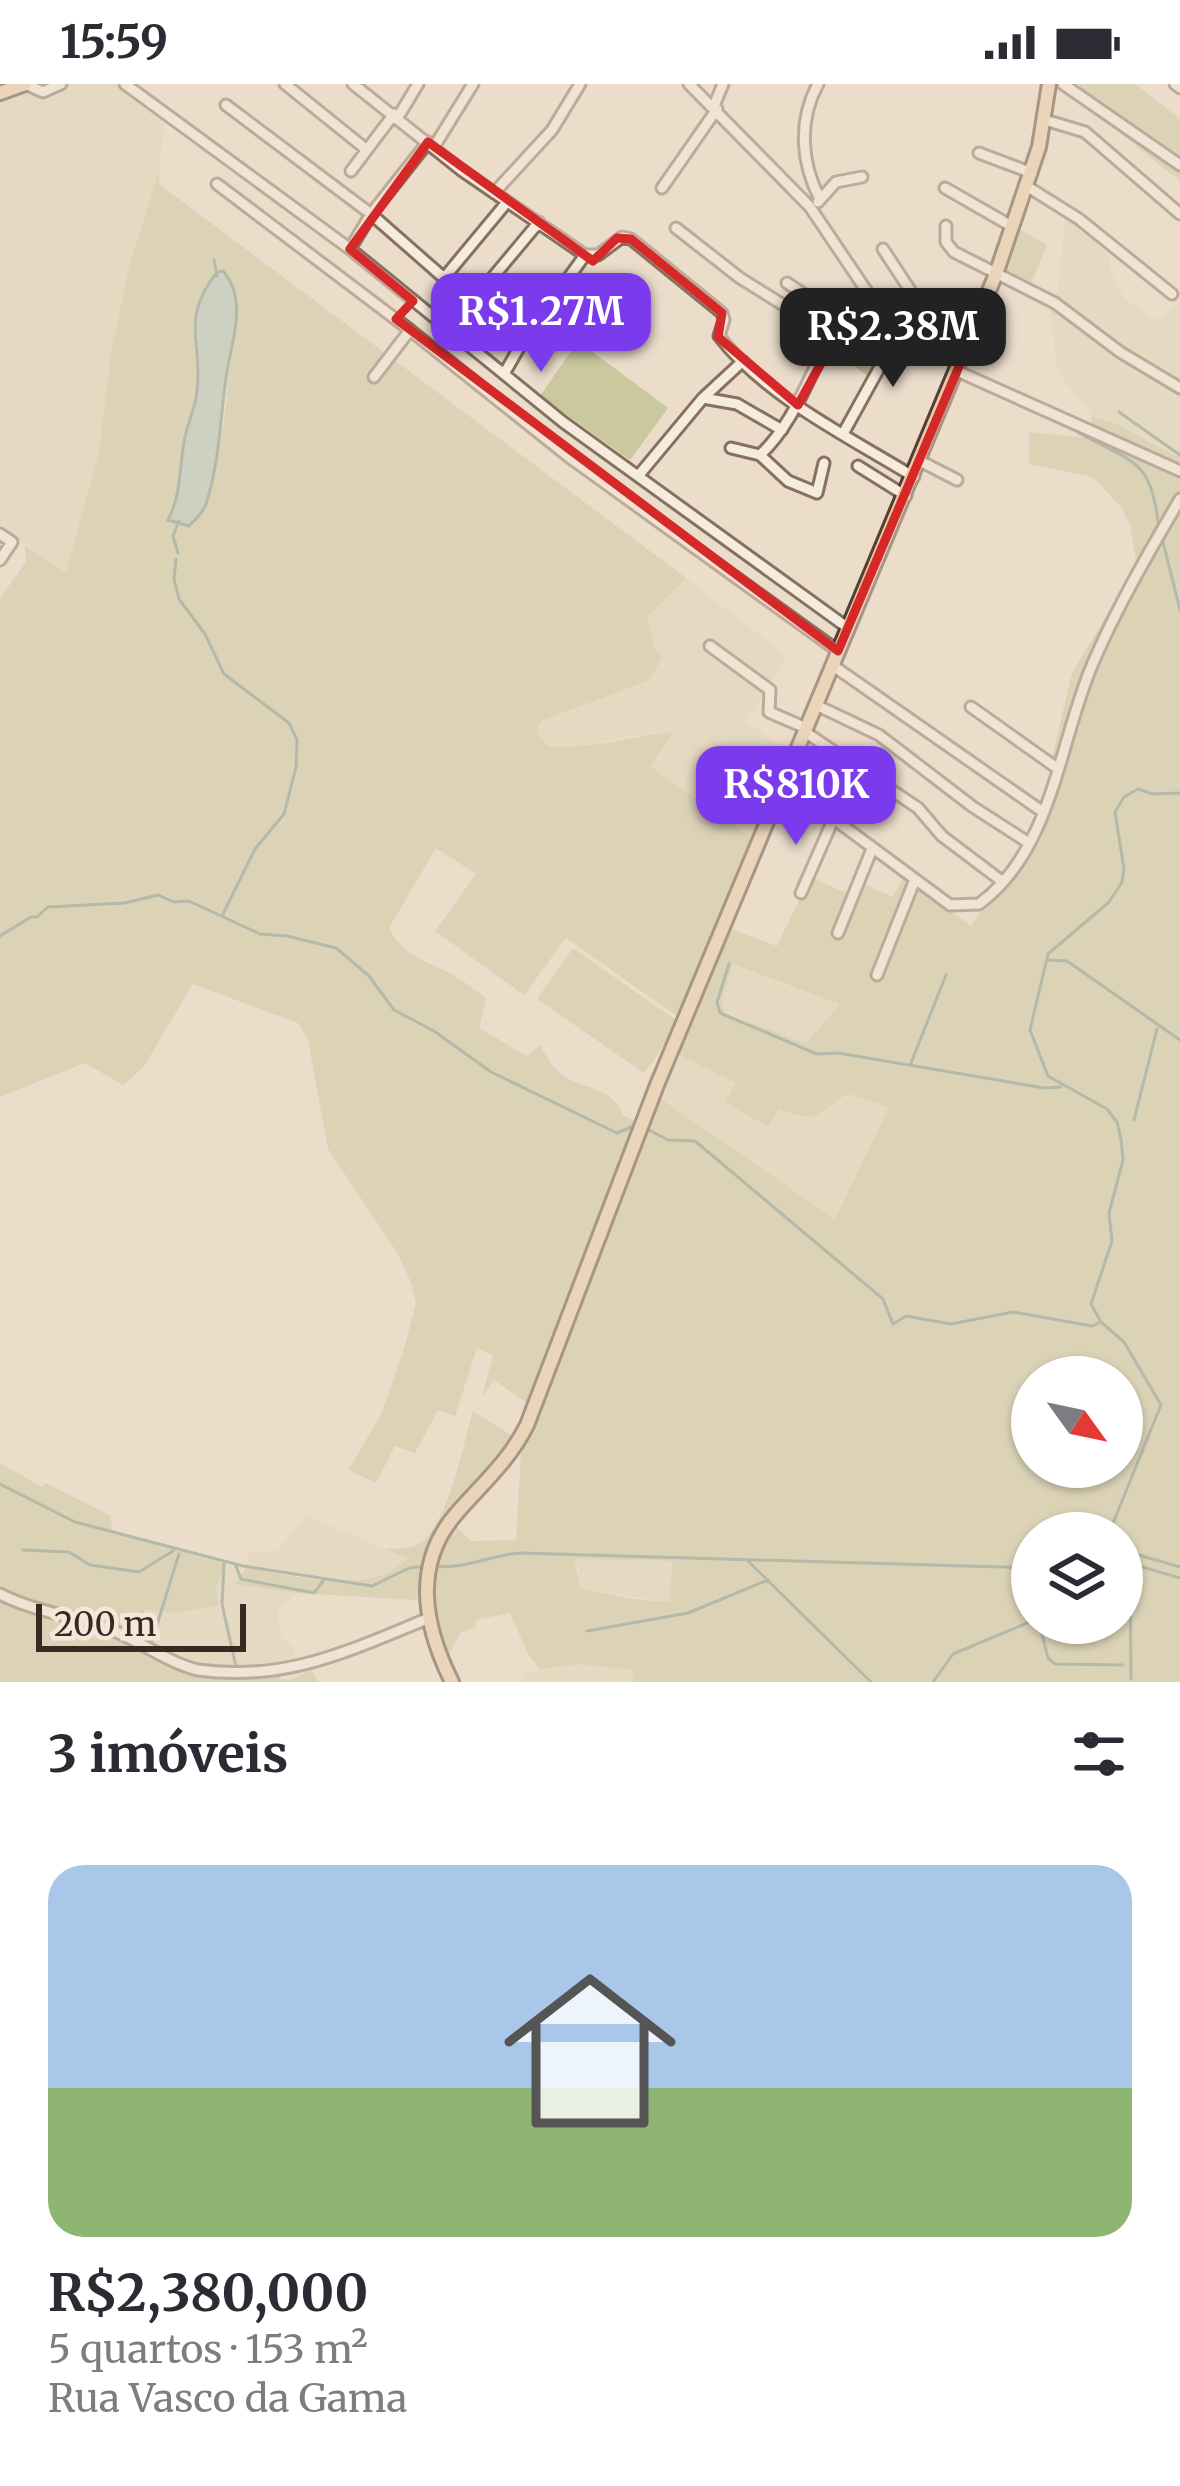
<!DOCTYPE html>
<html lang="pt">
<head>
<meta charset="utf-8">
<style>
  body { margin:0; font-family:Merriweather,serif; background:#f7f7f7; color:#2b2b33; height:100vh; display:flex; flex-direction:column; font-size:45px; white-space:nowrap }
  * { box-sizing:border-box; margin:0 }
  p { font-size:39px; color:#7c7c81 }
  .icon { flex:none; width:66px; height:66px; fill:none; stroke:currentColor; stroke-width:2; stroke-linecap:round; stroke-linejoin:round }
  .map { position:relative; height:1598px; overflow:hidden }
  .details { display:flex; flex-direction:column; background:#fff; flex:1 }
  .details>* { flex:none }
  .needle { width:78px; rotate:123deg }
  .fabs { position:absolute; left:1011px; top:1272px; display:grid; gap:24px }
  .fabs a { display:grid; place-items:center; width:132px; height:132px; border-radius:50%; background:#fff; box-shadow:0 3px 9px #0004; font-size:60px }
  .scale { position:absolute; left:36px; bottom:30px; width:210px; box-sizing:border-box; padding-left:12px; border:6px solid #382a22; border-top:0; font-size:33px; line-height:42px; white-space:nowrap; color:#382a22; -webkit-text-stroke:9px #f3e8d9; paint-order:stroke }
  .price { position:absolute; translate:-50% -102px; padding:0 27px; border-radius:24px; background:#7c3aed; color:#fff; font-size:39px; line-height:78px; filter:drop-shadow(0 3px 6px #0008) }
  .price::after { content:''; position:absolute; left:50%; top:72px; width:36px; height:27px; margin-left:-18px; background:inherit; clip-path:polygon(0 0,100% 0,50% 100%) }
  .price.selected { background:#222; color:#fff }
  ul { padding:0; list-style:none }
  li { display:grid; align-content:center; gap:24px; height:636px; padding:0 48px }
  li span { display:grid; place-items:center; height:372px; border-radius:36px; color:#555 }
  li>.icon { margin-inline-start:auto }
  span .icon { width:216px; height:216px; fill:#fffc; stroke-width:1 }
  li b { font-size:51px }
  h2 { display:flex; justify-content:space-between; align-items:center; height:144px; padding:0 48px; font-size:51px }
  .status { display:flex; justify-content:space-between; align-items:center; height:84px; padding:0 60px; background:#fff; direction:ltr }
  .status svg { height:33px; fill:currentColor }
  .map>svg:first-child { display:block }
</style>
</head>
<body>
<div class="status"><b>15:59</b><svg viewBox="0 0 49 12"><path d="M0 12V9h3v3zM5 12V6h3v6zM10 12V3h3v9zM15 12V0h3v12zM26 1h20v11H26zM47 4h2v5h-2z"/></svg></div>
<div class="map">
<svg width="1180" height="1598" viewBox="0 0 1180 1598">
  <rect width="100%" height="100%" fill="#ebddca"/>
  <!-- farmland -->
  <path fill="#e0d5b8" d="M43,0H121L165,30L159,86L129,183L111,269L98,372L66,489L0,442V18Z
    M1066,132L1108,169L1111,187L1125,215L1157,236L1180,217V367L1177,373L1115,339L1092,332L1058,288L1048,211H1057Z
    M686,494L787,572L746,637L792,671L756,757L649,681L672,648L623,653L575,665L548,662L536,647L541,637L648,597L655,565L647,533Z
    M732,880L839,921L807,959L723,928L722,916Z
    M679,971L740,1001L831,1023L848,1010L889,1023L835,1136L661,1015Z
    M306,1432L409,1475L380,1495L353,1498L246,1484L250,1468L277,1467Z
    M573,1475L673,1477L671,1518L579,1504V1485Z
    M232,1482L240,1487L236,1500L297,1509L277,1528L281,1553L293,1564L297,1577L280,1587L186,1583L134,1553L144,1525L164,1528L219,1515L216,1503L220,1491L225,1483Z
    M579,1580L634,1586V1598H525L523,1590L552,1581Z"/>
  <!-- green -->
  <path fill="#c9c89f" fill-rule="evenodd" d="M1079,0H1135L1180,35V97L1087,23Z
    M159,86V100L686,494L647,533L655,565L663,573L648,597L541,637L536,647L548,662C589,666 632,652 673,648L650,682L756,757L682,936L566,854L524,911L435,847L476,790L436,764L389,844C404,872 426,877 453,891C464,897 475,906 486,914L479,944L527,972L540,961C546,972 554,986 565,993C588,1006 612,1003 623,1031L640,1039L531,1322L494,1296L482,1313L493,1272L477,1264L455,1332L438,1326L415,1369L395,1362L376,1399L349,1386L382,1328L403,1268L416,1219L411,1199L398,1170L328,1065L308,956L298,939L193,900L143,984L123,1001L85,979L0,1013V514L26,478L25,462L66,488L98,372L111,269L129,183ZM228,191L236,221L224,338L208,412L200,432L189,442L168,436L178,416L184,359L197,308L193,237Z
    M1019,145L1047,161L1031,200L1002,190Z
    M866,219L899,239L868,292L831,266L843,243L850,242L866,249L852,240Z
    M578,257L668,324L630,376L540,312Z
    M1092,332L1115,339L1176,372L1180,367V1598H634L633,1586L579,1580L540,1585L528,1570L510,1529L475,1536L476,1543L461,1548L448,1572C426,1525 427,1487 455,1442L471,1457L516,1456L521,1369L661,1015L835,1135L889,1023L848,1010C816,1029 819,1041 779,1025L768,1043L725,1018L736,999L679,971L731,845L777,862L810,793L849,810L857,797L893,813L904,792L971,842L1049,721L1050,682L1072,589L1117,514L1123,511L1136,477L1130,441L1121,423L1093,393L1029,380V348L1088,354ZM733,880L838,920L839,922L806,959L724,929L722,916ZM1032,1293H1122V1383H1032ZM1032,1449H1122V1539H1032ZM574,1475L672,1477L670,1518L631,1515L580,1504Z
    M573,864L680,939L644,989L537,915Z
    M473,1327L517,1355L432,1458L417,1516L297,1509L235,1500L246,1484C298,1491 367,1515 408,1474L385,1465C397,1464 412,1466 422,1458C449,1436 463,1361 473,1327Z
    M0,1379L42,1403L45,1399L111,1432L112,1447L226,1480L216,1503L219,1521L174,1529L145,1525L135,1554L186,1583L280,1587L281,1595L291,1596L311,1586L319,1598H0Z"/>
  <!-- water -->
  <path fill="#aac0b7" stroke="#718e83" stroke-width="3" d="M223,187C248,216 232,255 227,288C220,332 220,377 206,420C203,429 196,435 189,442L168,436C182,409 179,382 185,353C188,338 196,322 197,307C203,256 179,237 217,188Z"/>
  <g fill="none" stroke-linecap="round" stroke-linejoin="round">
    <!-- stream -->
    <path stroke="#718e83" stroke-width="3" d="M214,176L217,192
      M1119,328L1180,371
      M1079,349C1137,381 1150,374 1159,444
      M1163,458L1180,526
      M178,469L173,452L179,437
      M176,475L174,495L179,515L205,550L224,590L289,639L297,656L296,683L284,730L255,765L223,830
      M0,852L31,833H37L48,823L125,819L158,811L174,818L189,817L260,850L287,852L336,864L369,892L394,926L434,947L491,988L617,1049L636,1041
      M1048,876L1067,877L1180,956
      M729,880L717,918L720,929L817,970L838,969L1044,1004L1061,1003
      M911,979L946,891
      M1134,1036L1157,945
      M645,1044L668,1056L695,1057L883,1215L893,1240L906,1232L951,1240L1013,1228L1092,1242L1101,1238
      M0,1400L75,1438L243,1482L372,1502L409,1484L427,1482
      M1109,1449L1161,1321L1124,1258L1101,1238L1091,1220L1112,1157L1109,1129L1123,1076L1121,1055L1117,1038L1107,1025L1048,992L1030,946L1048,870L1109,818L1122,798L1124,785L1115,728L1124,713L1138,705L1153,710L1180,709
      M23,1466L69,1468L90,1481L139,1488L173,1467
      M1122,1466L1180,1483
      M748,1477L871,1598
      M1122,1477L1180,1494
      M224,1480L222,1520L236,1583
      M1130,1480L1131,1595
      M236,1482L241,1495L314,1509L323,1497
      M436,1482C464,1486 493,1470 521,1469L1032,1484
      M1039,1539L1048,1574L1055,1580L1123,1581
      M587,1547L688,1529L768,1496
      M151,1560L179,1470
      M933,1598L953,1570L1032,1537"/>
    <defs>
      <path id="minor" d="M25,0L43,8L61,0
        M125,0L350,165L563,338L848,544
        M285,0L367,66
        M353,0L461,86L585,171H598L622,153L631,155L722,229L724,236L719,252C766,313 849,353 914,393
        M689,0L810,123L876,221
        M818,0C798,37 801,79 820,115
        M1063,0L1180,81
        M1175,0L1180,4
        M226,21L371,130L444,194L524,255
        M714,22L723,0
        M398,33L418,0
        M1045,36L1085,48L1180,130
        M434,63L473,0
        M979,69L1032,89
        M351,87L394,30
        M217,100L410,246L569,373L838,567
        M1028,103L1079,135L1172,210
        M662,104L717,25
        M945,104L1013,143
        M494,109L552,46L580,0
        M818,118L836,98L862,93
        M946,142V158L954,168L1055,219L1120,268L1180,304
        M676,144L740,194L833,252
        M350,165L371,130L428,58
        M883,165L925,229L970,254
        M444,194L507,118
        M787,199L842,236
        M473,217L539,138
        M957,287L1180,387
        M504,290L524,255L585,171
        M374,293L410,246
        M703,314L737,320L782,346
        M844,348L903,241
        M731,364L760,371C806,328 815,261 856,216H865L963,273
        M760,371L788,397L817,409L824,379
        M920,377L957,396
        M858,382L906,412
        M639,391L703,314L743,277
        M0,450L12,458L0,476
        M710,562L770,606L769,628L806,644
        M832,581L1043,728
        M816,621L879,651L973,723L1029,759
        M971,623L1057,684
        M805,648L918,724L942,752L1003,798
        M784,698L950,821L979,820C1053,766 1059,657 1093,579C1117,523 1149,468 1180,415
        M801,809L833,736
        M838,849L872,765
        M877,891L914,798
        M0,1510C37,1529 77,1532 114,1547C142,1558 168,1579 198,1586C286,1598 348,1567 427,1535"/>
      <path id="major" d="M0,9L25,0
        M452,1598C424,1542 412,1481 456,1430C482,1400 509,1377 527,1341L657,1001L996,190L1039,63L1049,0"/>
    </defs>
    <!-- minor casing -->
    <use href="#minor" stroke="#867060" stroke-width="15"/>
    <!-- major casing -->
    <use href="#major" stroke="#553f34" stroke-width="18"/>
    <!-- minor -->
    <use href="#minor" stroke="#f6ecdd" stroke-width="9"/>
    <!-- major -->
    <use href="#major" stroke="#eacca7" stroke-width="12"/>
  </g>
  <!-- marked area -->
  <path d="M0 0H1180V1598H0ZM428,58L593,177L617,154L631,155L722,229L718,253L798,321L856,216L963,273L838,567L396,235L413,217L350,165Z" fill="#ebddca" fill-opacity=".55" fill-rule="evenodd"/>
  <path fill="none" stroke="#d62828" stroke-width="9" stroke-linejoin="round" d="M428,58L593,177L617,154L631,155L722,229L718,253L798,321L856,216L963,273L838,567L396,235L413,217L350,165Z"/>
</svg>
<div class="fabs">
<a><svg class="needle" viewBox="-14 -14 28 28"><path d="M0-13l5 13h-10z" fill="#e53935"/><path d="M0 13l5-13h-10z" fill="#7c7c81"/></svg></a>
<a><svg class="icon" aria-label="layers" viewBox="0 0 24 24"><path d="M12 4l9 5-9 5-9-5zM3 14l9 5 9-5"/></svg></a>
</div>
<div class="scale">200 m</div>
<b class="price" style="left:541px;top:291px">R$1.27M</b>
<b class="price selected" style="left:893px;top:306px">R$2.38M</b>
<b class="price" style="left:796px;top:764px">R$810K</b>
</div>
<section class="details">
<h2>3 imóveis<svg class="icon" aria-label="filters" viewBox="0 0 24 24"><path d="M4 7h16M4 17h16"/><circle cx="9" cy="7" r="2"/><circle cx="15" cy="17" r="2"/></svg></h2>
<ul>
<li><span style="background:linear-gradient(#a9c7e8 60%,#8fb573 0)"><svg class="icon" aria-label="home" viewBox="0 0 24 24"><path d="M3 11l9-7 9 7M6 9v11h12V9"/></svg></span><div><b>R$2,380,000</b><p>5 quartos · 153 m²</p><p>Rua Vasco da Gama</p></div></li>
</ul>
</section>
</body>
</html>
